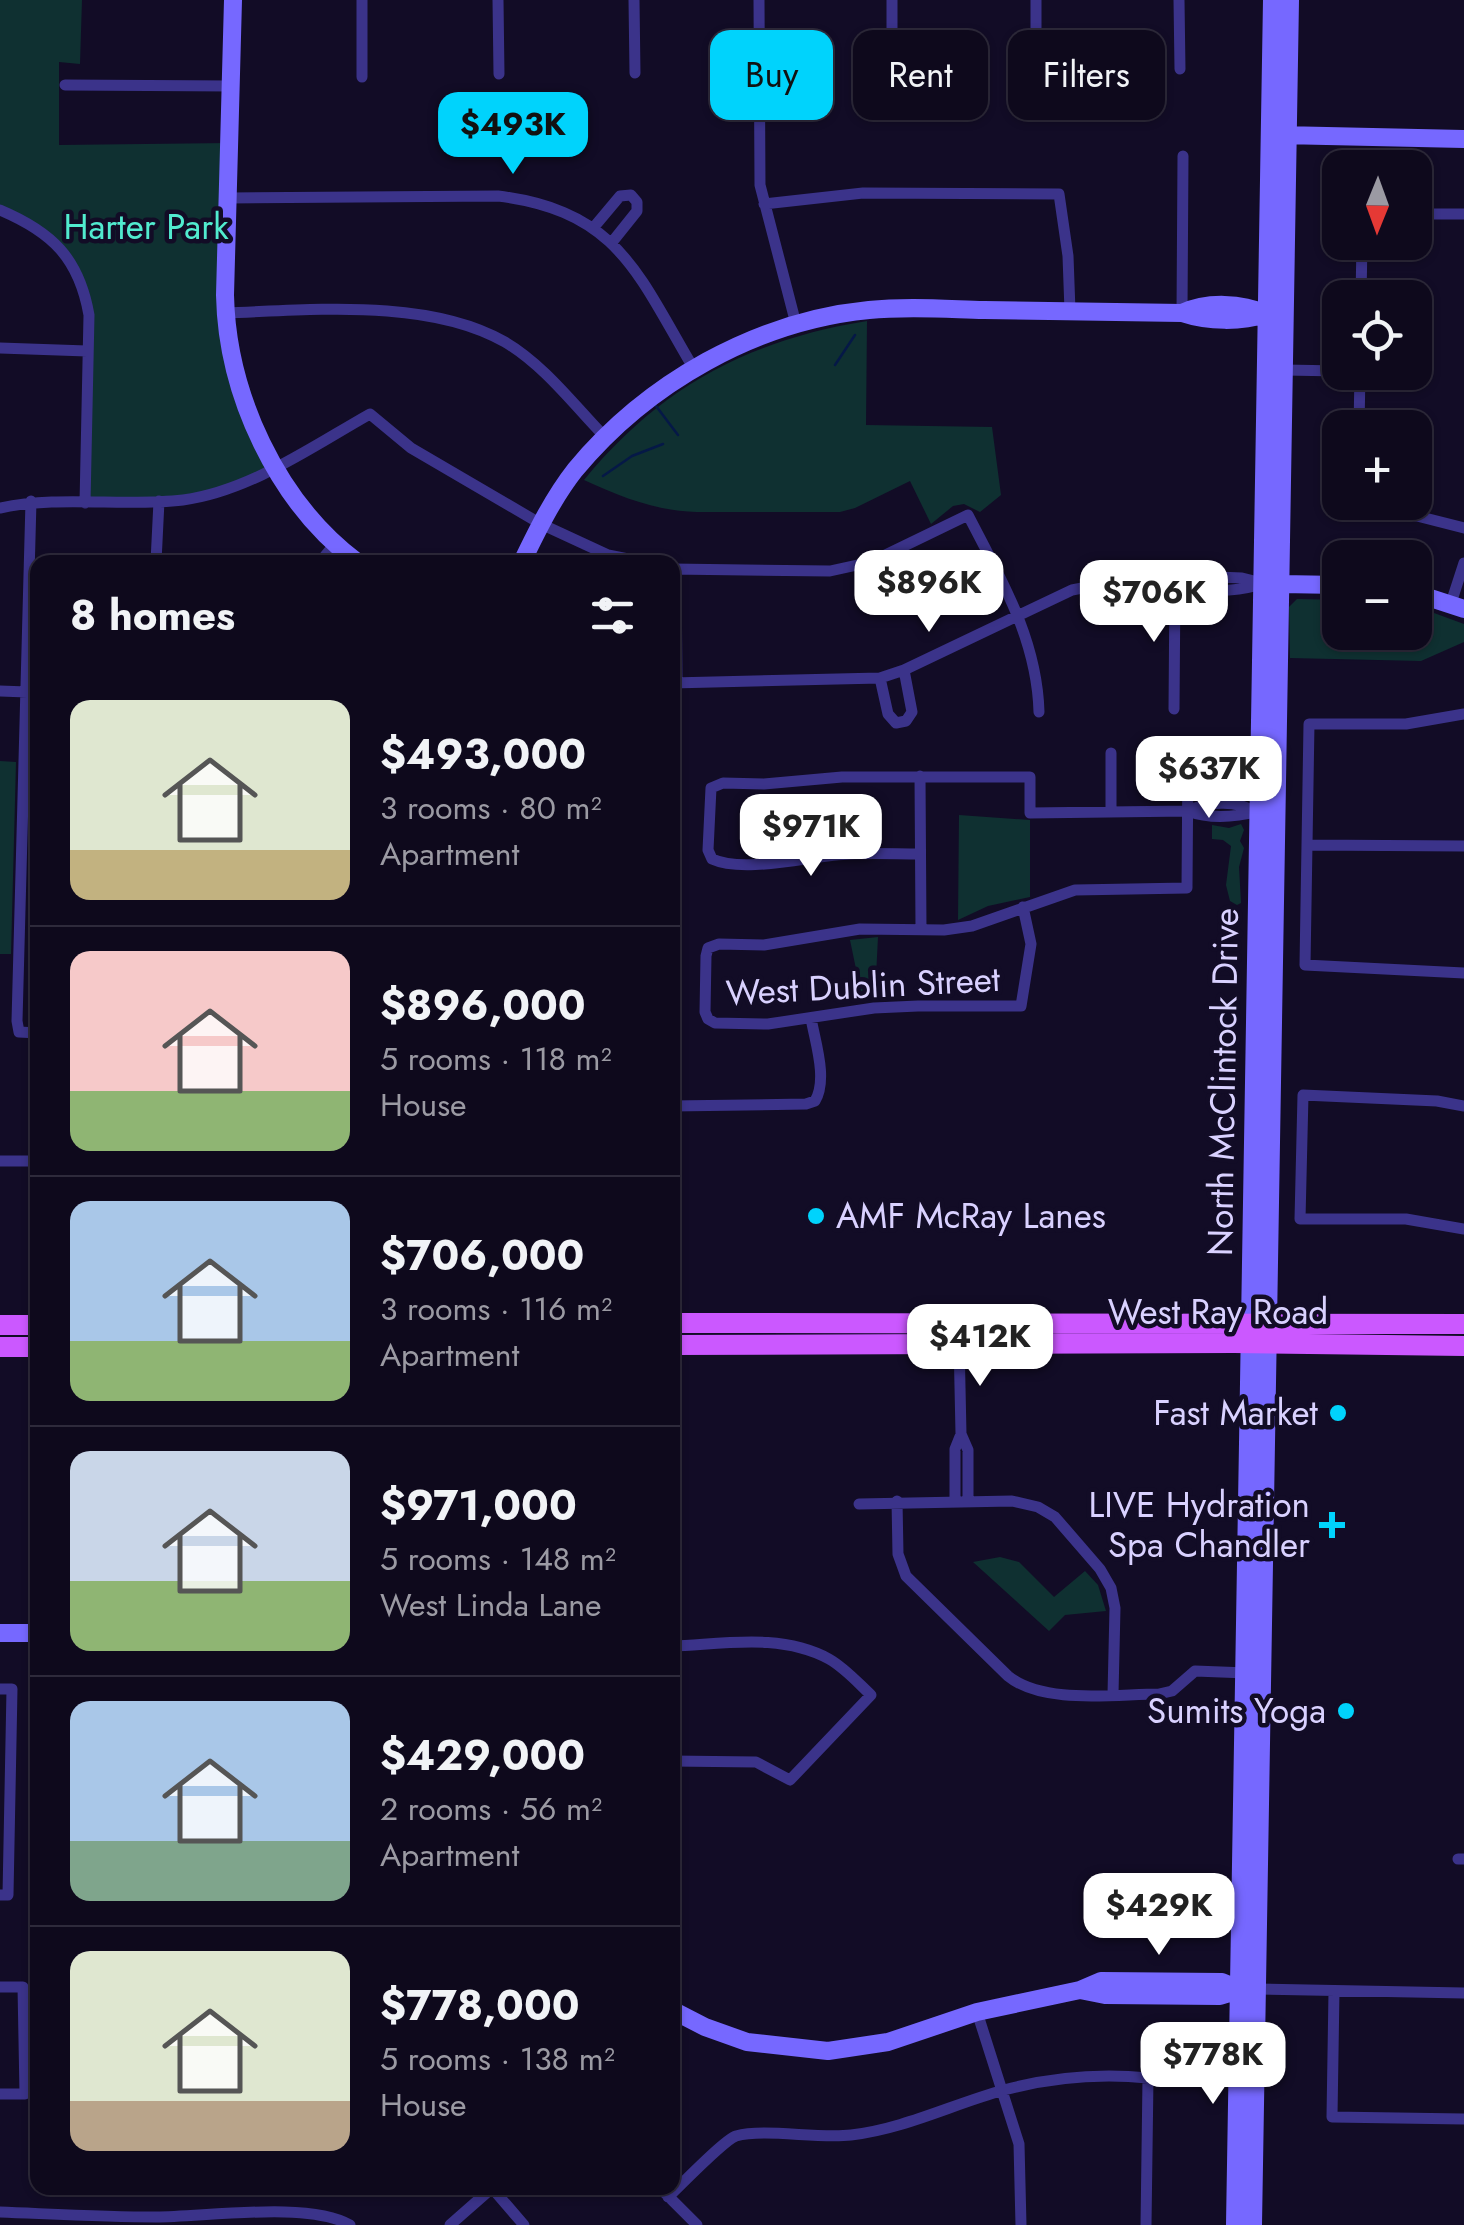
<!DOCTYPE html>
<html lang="en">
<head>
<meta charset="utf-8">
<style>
  body { margin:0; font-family:Jost,sans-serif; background:#1c1729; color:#f1f3f6; height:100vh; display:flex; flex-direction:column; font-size:38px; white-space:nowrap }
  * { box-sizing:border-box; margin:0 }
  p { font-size:32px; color:#9b9aa3 }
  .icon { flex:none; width:55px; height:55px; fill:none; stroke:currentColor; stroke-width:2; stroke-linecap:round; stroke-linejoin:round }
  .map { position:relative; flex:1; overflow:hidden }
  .panel { position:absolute; left:30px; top:555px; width:650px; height:1640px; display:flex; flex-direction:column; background:#0e091c; border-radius:20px; box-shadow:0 2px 8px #0004,0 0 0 2px #2e2a3b }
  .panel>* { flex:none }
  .hud { position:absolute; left:710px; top:30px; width:602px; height:90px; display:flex; gap:20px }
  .needle { width:65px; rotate:181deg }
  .tools { position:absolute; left:1322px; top:150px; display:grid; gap:20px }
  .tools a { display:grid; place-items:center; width:110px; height:110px; border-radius:20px; background:#0e091c; box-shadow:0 2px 8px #0004,0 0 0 2px #2e2a3b; font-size:50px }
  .price { position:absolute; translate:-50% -85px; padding:0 22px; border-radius:20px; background:#fff; color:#222; font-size:32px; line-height:65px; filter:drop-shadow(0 2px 5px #0008) }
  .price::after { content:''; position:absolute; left:50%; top:60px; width:30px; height:22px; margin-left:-15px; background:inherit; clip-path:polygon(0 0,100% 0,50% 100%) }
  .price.active { background:#00d3fc; color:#111 }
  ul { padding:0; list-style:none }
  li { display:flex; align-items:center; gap:30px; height:250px; padding:0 40px }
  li+li { border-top:2px solid #2e2a3b }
  li span { display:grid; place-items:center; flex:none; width:280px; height:200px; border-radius:20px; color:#555 }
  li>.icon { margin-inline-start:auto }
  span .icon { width:120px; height:120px; fill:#fffc; stroke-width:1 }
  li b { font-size:42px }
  h2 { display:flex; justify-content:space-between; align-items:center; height:120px; padding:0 40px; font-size:42px }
  .pill { padding:0 35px; border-radius:20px; background:#0e091c; box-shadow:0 2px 8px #0004,0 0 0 2px #2e2a3b; font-size:35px; line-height:90px }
  .pill.active { background:#00d3fc; color:#111 }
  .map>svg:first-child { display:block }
</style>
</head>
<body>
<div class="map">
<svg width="1464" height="2225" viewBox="0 0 1464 2225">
  <rect width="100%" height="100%" fill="#120c26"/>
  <!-- green -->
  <path fill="#0f3031" d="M0,0H82L80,64L59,62V145L230,143L226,313L274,467L216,494L85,503L89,315L57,243L0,210Z
    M867,321L866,425L992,427L1001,495L980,512L964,504L953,506L931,524L910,481L855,508L840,512H697C656,511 621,497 584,480C660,387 749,340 867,321Z
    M1297,599L1340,600V632H1415V606L1464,624V642L1421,661L1290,658L1289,607Z
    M0,761L16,762L11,954H0Z
    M959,815L1030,820V897L988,906L958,920Z
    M1241,824L1244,830L1240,841L1244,848L1239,867L1241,903L1237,905L1230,901L1226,885L1231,846L1223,840L1212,839V825L1229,828Z
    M878,937L875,996L854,997L849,971L856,969L850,940Z
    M1000,1557L1019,1562L1054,1597L1085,1571L1098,1585L1106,1611L1065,1615L1049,1631L973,1562Z"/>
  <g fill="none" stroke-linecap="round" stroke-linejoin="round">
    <!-- stream -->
    <path stroke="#051847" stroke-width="2.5" d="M835,365L855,335
      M656,406L678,435
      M603,476L632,456L663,444"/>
    <!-- street -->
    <path stroke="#3b338a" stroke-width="11" d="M362,0V77
      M498,0L499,74
      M634,0L635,73
      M759,0L760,185L796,324
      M1179,0L1180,69
      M1036,65V0
      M892,72V0
      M65,85L231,86
      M229,198L498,196C619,211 638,275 694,369
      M764,204L863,193L1059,194L1068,256L1070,311
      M0,210C52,232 79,258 89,315L85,503
      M1415,214H1464
      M594,227L620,196L631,195L637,202V211L613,241
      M1361,298L1362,242
      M226,313C312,310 428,298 505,342C544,365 574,405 605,437
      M1182,313L1183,156
      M0,348L87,351
      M1284,370L1340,371
      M1359,428L1360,372
      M31,501L17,1021L19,1032L38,1033
      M1357,502V508L1417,516L1464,528
      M0,508C60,495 122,507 183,500C250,491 313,446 370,414L411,448L541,524L608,555L643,562
      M156,562L159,501
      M320,562L334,545
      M672,569L830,571L871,562L968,515C1001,579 1037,639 1039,712
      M676,569L677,683
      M1175,581C1201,593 1232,592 1259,585
      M1451,603L1464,563
      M880,678L888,714L896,723L906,721L912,712L904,670
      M672,683L880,678L904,670L1072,590L1113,582L1175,581L1192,576L1242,578L1266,584
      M0,691L27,692
      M1174,709L1175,581
      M1464,714L1406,724H1309L1305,965L1464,973
      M920,776L921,929
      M1111,811V753
      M1188,811C1206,802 1237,799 1254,812
      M1307,845L1464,846
      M920,854C897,854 873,853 850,854C813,855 745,874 712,859L708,850L711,788L723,783L764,784L842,777H1030V813L1188,811C1212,820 1236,817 1259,811
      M1023,907L1031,944L1021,1006H918L874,1008L768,1024L715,1023L708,1019L705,1012L706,956L708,948L719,944L764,945L860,929L944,930L972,926L1075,890L1187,888L1188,754
      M672,1106L806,1104L815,1101C828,1079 815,1042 811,1018
      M1464,1106L1437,1101L1303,1095L1300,1219H1406L1464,1229
      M0,1161H38
      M961,1434L968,1450V1500
      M955,1500V1449L961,1434L959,1340
      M897,1501L898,1554L906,1576L1008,1676C1043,1705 1115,1694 1159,1694L1172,1691L1195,1671L1247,1673
      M859,1504L1012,1501L1038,1507L1055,1517L1100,1569L1111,1588L1115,1608L1113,1694
      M672,1646C725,1644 781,1633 829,1659C845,1668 858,1683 871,1695L790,1780L756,1762L672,1761
      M0,1689H12L8,1895H0
      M1458,1859H1464
      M0,1987H23L25,2094H0
      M1253,1989L1464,1993
      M1334,1991L1332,2117L1464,2119
      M977,2012L1019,2144L1021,2225
      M492,2188L524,2225
      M660,2188L697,2225
      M668,2197C681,2185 724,2140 736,2136C764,2128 817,2139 851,2135C904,2129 953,2104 1004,2090C1053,2077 1098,2073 1148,2078L1146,2225
      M0,2212C52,2214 104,2217 156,2217C205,2217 309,2201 350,2225
      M450,2225L492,2188"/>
    <!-- secondary -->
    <path stroke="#7668ff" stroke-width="18" d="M233,0L225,295C227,394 277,502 357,562
      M1281,135L1464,139
      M1182,313C1208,301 1241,303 1267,314
      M522,562C537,531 553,498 575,470C647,383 756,321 869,310C907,306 946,309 984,310C1050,311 1116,312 1182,313C1209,322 1241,322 1267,314
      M1281,584L1340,585
      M1415,593L1464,609
      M0,1633H38
      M1080,1990L1105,1995L1220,1996L1243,1989
      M672,2010L705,2027L747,2042L828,2051L888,2042L977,2012L1080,1990L1101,1981L1222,1982L1239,1989
      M1235,2225L1272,0
      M1253,2225L1290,0"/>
    <!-- primary -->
    <path stroke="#cb58ff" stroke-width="20" d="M672,1323L1464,1324
      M0,1325H38
      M672,1345L1234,1343L1464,1346
      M0,1347H38"/>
  </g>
  <!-- markers -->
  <g fill="#00d3fc" stroke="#120c26" stroke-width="4">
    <circle cx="816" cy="1216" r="10"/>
    <circle cx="1338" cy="1413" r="10"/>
    <path d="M1327 1510h10v10h10v10h-10v10h-10v-10h-10v-10h10z"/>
    <circle cx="1346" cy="1711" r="10"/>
  </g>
  <g text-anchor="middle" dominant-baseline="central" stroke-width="9" stroke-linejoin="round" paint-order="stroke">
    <!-- park labels -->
    <g font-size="35" fill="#51ebcf" stroke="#120c26">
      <text x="146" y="227">Harter Park</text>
    </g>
    <!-- street labels -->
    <g font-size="35" fill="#d9d1ff" stroke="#120c26">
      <text transform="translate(863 986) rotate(-3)">West Dublin Street</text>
      <text transform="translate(1223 1082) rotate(-89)">North McClintock Drive</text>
      <text x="1218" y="1312">West Ray Road</text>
    </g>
    <!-- poi labels -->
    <g font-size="35" fill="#d9d1ff" stroke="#120c26" text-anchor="end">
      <text x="836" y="1216" text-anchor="start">AMF McRay Lanes</text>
      <text x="1318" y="1413">Fast Market</text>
      <text x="1310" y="1505">LIVE Hydration<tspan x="1310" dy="40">Spa Chandler</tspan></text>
      <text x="1326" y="1711">Sumits Yoga</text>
    </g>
  </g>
</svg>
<div class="tools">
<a><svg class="needle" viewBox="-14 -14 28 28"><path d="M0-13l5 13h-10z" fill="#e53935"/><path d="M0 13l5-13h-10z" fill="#9b9aa3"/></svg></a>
<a><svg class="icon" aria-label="locate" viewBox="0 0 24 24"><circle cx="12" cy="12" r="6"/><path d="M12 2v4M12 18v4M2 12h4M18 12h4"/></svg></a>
<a>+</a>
<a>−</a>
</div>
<b class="price active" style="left:513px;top:177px">$493K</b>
<b class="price" style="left:929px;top:635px">$896K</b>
<b class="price" style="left:1154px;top:645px">$706K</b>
<b class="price" style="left:1209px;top:821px">$637K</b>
<b class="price" style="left:811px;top:879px">$971K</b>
<b class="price" style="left:980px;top:1389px">$412K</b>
<b class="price" style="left:1159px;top:1958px">$429K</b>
<b class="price" style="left:1213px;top:2107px">$778K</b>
<div class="hud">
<a class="pill active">Buy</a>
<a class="pill">Rent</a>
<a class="pill">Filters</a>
</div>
<section class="panel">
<h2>8 homes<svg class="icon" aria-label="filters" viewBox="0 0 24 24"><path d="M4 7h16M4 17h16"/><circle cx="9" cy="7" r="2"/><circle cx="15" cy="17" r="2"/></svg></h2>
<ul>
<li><span style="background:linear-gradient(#dfe7d0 75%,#c2b280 0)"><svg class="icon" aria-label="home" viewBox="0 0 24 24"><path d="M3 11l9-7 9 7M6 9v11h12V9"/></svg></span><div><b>$493,000</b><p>3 rooms · 80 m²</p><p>Apartment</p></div></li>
<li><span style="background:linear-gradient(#f6c9c9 70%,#8fb573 0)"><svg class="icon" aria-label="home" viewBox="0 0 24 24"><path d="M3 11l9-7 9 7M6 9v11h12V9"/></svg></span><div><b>$896,000</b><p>5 rooms · 118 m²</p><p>House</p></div></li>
<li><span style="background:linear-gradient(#a9c7e8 70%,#8fb573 0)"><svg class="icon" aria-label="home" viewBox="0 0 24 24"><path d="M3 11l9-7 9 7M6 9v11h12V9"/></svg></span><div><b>$706,000</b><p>3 rooms · 116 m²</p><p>Apartment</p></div></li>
<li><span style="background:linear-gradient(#c9d6e8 65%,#8fb573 0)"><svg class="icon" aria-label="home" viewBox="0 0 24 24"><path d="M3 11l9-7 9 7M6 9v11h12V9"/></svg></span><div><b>$971,000</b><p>5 rooms · 148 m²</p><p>West Linda Lane</p></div></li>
<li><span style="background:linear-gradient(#a9c7e8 70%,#7fa58c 0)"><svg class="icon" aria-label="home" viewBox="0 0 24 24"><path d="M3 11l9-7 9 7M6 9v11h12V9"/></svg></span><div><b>$429,000</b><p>2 rooms · 56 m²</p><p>Apartment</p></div></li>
<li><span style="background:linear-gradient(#dfe7d0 75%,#b9a48a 0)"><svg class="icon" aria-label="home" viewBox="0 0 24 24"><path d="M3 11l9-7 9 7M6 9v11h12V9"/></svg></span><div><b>$778,000</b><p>5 rooms · 138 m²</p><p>House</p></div></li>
</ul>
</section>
</div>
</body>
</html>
